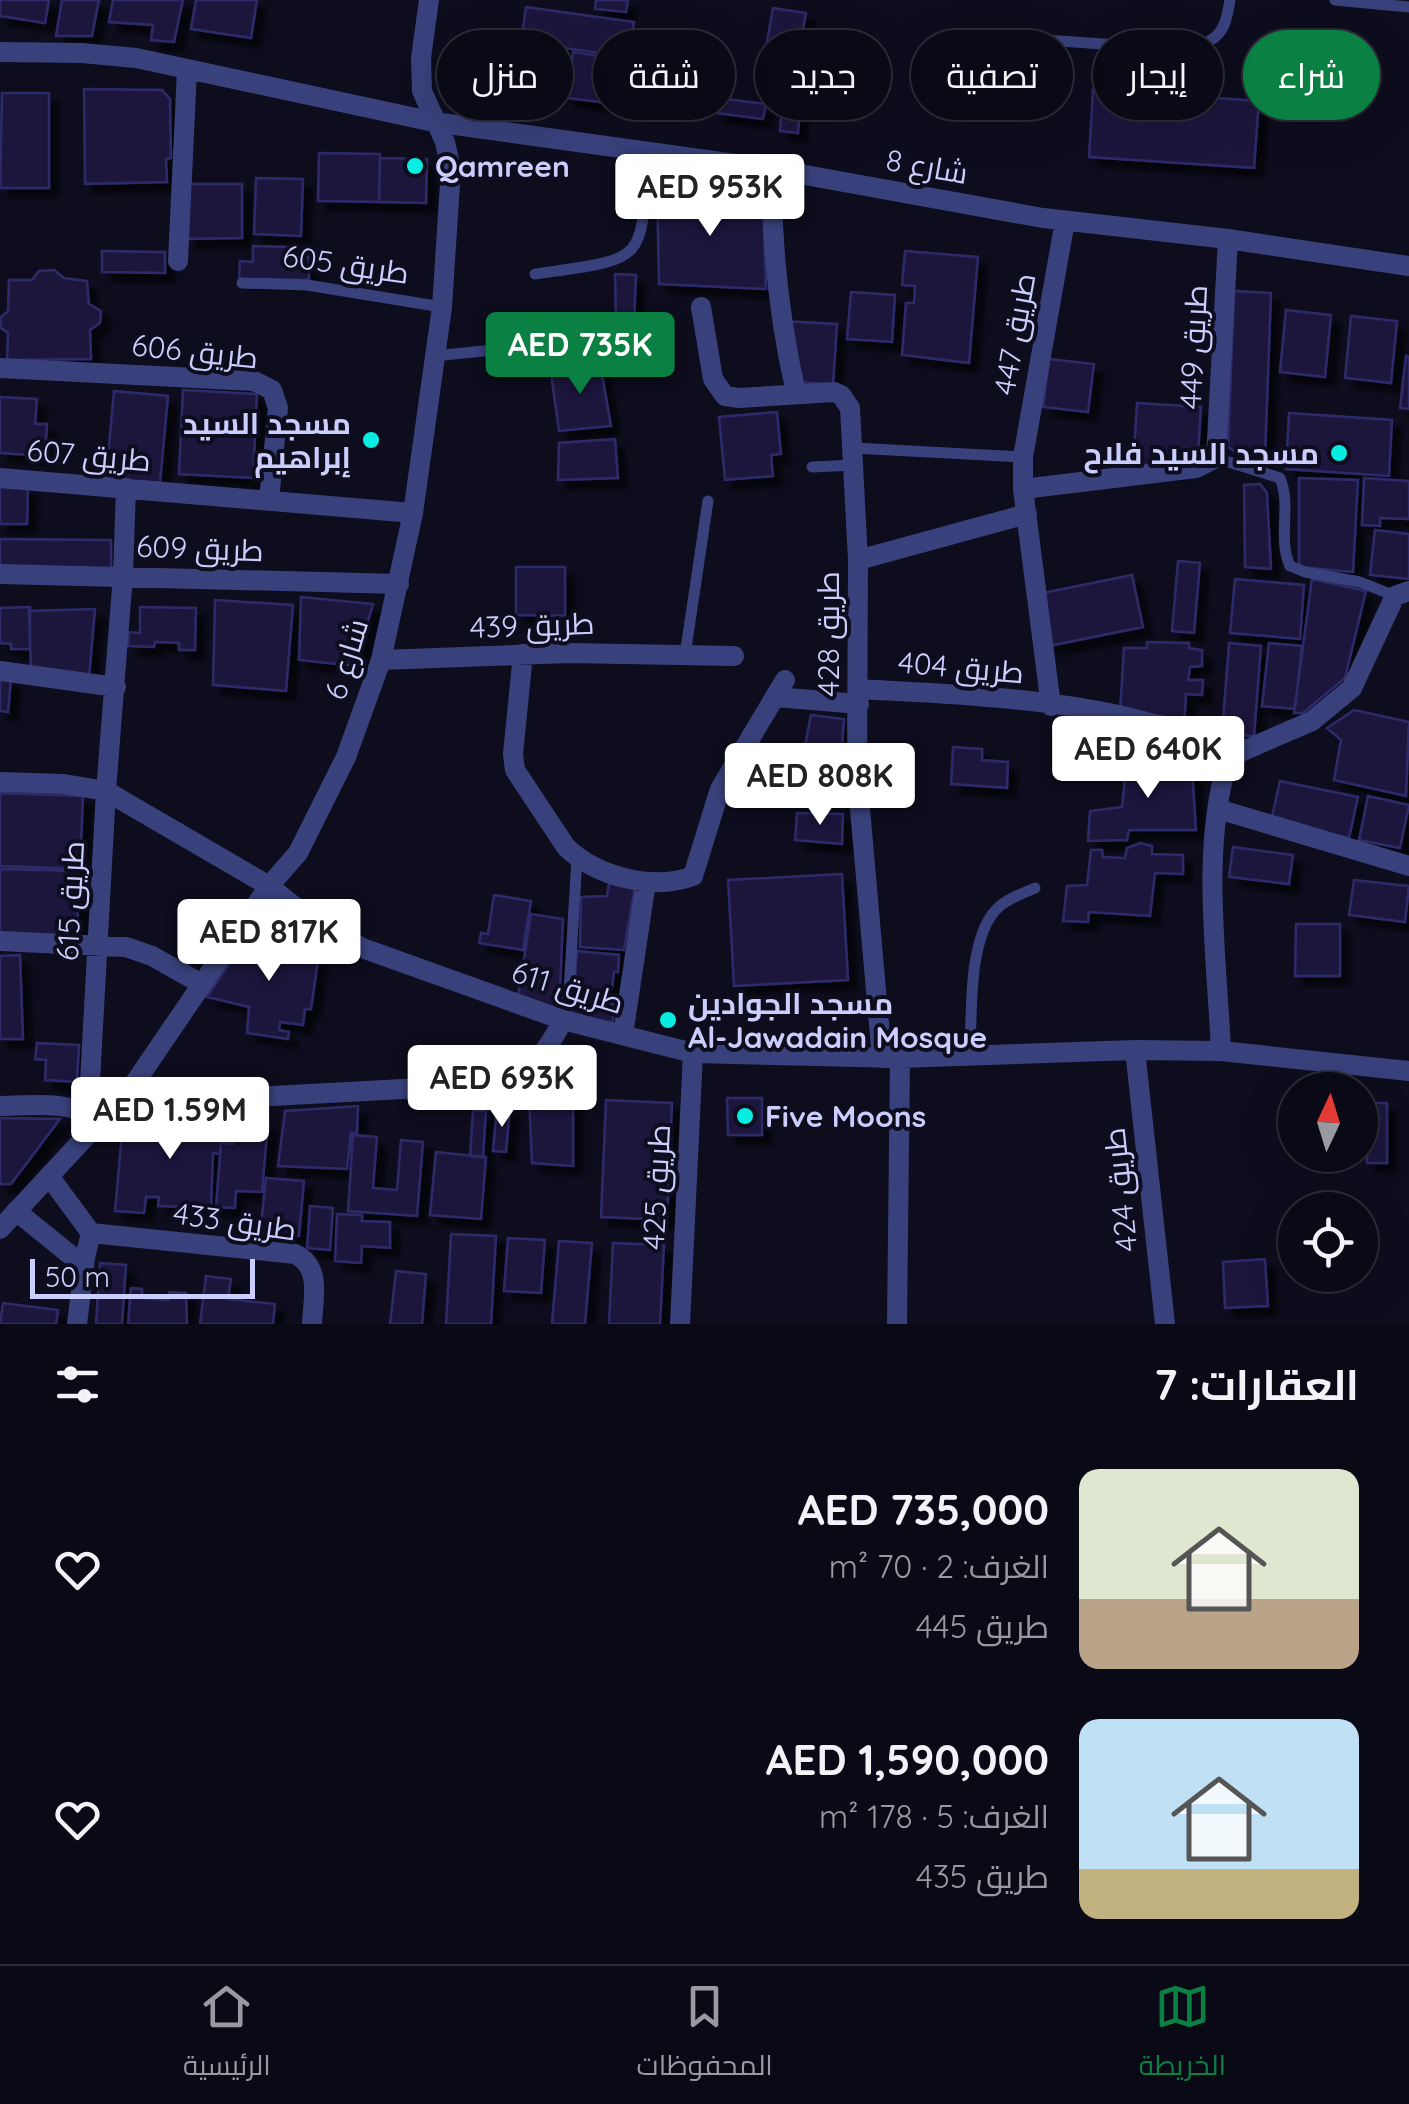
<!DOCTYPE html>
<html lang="ar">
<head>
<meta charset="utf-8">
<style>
  body { margin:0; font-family:Quicksand,Cairo,sans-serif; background:#181823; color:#f1f3f6; direction:rtl; height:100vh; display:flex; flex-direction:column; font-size:38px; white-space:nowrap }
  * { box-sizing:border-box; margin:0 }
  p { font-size:32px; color:#999aa1 }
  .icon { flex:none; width:55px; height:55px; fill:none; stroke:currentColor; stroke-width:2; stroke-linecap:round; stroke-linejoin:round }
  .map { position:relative; height:1324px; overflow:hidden; direction:ltr }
  .sheet { display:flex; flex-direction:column; background:#0a0a16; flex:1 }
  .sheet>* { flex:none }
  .hud { position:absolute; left:30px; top:30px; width:1350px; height:90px; direction:rtl; display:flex; gap:20px }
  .needle { width:65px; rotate:4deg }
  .tools { position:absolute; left:1278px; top:1072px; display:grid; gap:20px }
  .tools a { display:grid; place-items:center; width:100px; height:100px; border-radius:50%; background:#0a0a16; box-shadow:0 10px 40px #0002,0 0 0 2px #2a2b35; font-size:50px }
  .scale { position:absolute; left:30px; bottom:25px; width:225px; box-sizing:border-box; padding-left:10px; border:5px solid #cbcdfd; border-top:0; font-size:28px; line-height:35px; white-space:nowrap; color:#cbcdfd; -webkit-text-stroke:8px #0d0d1e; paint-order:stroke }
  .price { position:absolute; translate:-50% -85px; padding:0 22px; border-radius:10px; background:#fff; color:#222; font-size:32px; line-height:65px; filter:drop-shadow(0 2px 5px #0008) }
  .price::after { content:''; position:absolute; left:50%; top:60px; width:30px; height:22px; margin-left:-15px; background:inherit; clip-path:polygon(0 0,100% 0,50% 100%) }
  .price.current { background:#0b8043; color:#fff }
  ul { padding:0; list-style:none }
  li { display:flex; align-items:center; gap:30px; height:250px; padding:0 50px }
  li span { display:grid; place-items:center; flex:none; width:280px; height:200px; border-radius:20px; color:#555 }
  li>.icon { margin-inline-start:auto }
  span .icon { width:120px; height:120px; fill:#fffc; stroke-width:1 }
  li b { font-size:42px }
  h2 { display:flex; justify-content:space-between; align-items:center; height:120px; padding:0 50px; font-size:42px }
  .chip { padding:0 35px; border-radius:45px; background:#0a0a16; box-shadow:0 10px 40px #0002,0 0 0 2px #2a2b35; font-size:35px; line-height:90px }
  .chip.current { background:#0b8043; color:#fff }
  .menu { display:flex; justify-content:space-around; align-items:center; height:140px; border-top:2px solid #2a2b35; background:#0a0a16; font-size:28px; color:#999aa1 }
  .menu a { display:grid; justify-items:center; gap:5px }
  .menu .current { color:#0b8043 }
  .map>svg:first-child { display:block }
</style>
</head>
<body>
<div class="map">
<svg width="1409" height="1324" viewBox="0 0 1409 1324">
  <defs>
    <filter id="shadow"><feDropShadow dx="9" dy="9" stdDeviation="2.5" flood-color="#0009"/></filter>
  </defs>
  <rect width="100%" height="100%" fill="#0d0d1e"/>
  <!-- building -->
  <path fill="#1b193e" stroke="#2f2c6a" stroke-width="2.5" filter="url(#shadow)" d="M0,0H49L45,23L0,16Z
    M62,0H99L92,36H56Z
    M113,0H183L174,42L151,40L153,25L109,22Z
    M196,0H257L251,38L191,29Z
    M596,0H628L626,12L595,9Z
    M526,7L634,22L629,57L521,42Z
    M773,8L806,13L792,87L760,81Z
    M573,52L606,57L600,102L567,98Z
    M84,89L162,90L170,99L171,158L166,159L167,182L85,184Z
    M1093,89L1259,101L1254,168L1089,157Z
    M2,93H49V188H0Z
    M718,98L766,104L763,119L716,113Z
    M782,108L800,109L798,133L780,131Z
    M319,153L380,154L379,202L318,201Z
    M380,158L427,159L426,203L379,202Z
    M256,178L303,179L301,236L254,234Z
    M187,184H242V238L187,239Z
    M657,184L763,200L766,289L659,284Z
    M253,246L287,247V257H309V280L239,279L240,261L253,262Z
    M102,251L165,252V273L102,272Z
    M905,251L978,257L969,363L902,355L906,303H914L915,286L902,285Z
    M54,270L64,278L87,281L89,304L101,311L100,323L90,330L91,359L7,360L8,333L1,328L0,318L8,311L9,280H32L39,271Z
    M615,274L636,275L634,324L616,323Z
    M1234,291L1271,293L1265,456L1245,458L1228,447Z
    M851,292L895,295L892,342L847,339Z
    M1286,310L1331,315L1325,377L1280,372Z
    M1351,316L1397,321L1391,383L1345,378Z
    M783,321L837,324L833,385L797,382Z
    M1406,356L1409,357V409L1400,408Z
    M1049,359L1094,364L1088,412L1043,407Z
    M600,363L611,426L559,431L550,366Z
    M183,390L257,394L253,478L179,474Z
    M114,391L168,396L160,483L106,478Z
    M0,397L37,399L35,424H47L45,456L0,453Z
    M1137,403L1201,407L1198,455L1179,453L1177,470L1133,467Z
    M777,412L781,454L771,455L773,476L725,480L719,417Z
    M1289,413L1392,420L1389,476L1286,469Z
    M615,439L618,478L558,480L559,443Z
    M1299,478L1358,480L1353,572L1299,567Z
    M1364,478L1409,481V519L1380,518V526L1362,525Z
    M1260,484L1267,493L1271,569L1245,567L1244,485Z
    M0,487H28L27,524H0Z
    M1375,530L1409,534V579L1370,575Z
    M0,539L111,540V571L0,570Z
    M1178,561L1200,563L1194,633L1172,631Z
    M516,567H565V616L516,615Z
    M1132,575L1143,627L1049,646L1038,594Z
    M1235,579L1304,585L1300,639L1230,633Z
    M1312,579L1366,591L1345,678L1303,713H1294Z
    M301,597L373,604L355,666L299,660Z
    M215,600L293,605L286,691L213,685Z
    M30,607V649H11V644L0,643V608Z
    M140,607L196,608L195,650H179V643L155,642L154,647L128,646L129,632L140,633Z
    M95,609L89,678L31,673L29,611Z
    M1147,642L1189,643V648L1202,650V666L1190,667L1188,680H1203L1202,695L1186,694L1184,725L1163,723V716L1120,712L1124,648H1147Z
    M1229,643L1261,646L1254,736L1222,734Z
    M1269,643L1302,646L1295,709L1262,706Z
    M0,678L11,679L8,712L0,711Z
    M1354,710L1409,722L1406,796L1334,780L1341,740L1327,728Z
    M811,715L844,719L838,796L796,792Z
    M953,747L982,749V760L1008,762L1007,788L951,784Z
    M1128,749L1192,769L1196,830H1129L1127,840L1088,841L1090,811L1122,807Z
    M1280,781L1358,797L1349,838L1271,821Z
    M0,793L83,796L80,869L0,866Z
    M1368,796L1409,805L1400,848L1359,840Z
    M797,813L843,814L842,844L795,840Z
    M1140,843L1152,846V854L1183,855V874L1155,873L1150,916L1089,912L1088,922L1063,921L1067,886L1087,885L1091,850H1102L1103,857L1125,858L1127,848Z
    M1233,847L1293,855L1289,884L1229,877Z
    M0,869L79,871L77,939L0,938Z
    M842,874L848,980L734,986L728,880Z
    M1354,880L1409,886L1405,922L1349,915Z
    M609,883L635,887L624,950L580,947L581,897L607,896Z
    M494,895L531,901L523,950L479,943L481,933L488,934Z
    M531,914L563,919L559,1013L517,1003Z
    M1296,924H1340V976H1295Z
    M266,929L274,932L272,939L313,953L318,960L311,1009H305L303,1025L280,1022L279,1030L289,1032L288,1039L247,1033L249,1007L207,997L233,957L252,937Z
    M577,951L619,955L618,972H614L612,988H607L606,1004H614L613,1022L572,1018Z
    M20,955L23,1039H0V956Z
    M37,1043L79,1045L77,1082L45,1080L46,1060L35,1059Z
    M560,1063L573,1065V1166L532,1163L529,1096Z
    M727,1098H762V1135H728Z
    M606,1100L672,1103L667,1220L601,1217Z
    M1360,1103H1387V1163H1367V1126H1360Z
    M358,1106L357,1133H351L347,1169L278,1166L285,1111Z
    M497,1107L510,1108L506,1152L493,1151Z
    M473,1111H486L483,1157L470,1156Z
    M0,1118L60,1119L11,1184H0Z
    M223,1118L234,1120L233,1144L221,1143L220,1154L213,1153L211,1208L158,1206L159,1197H146L144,1213L115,1211L123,1122Z
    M234,1120L268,1122L262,1192L236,1191L235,1208L216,1207L221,1143L233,1144Z
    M353,1135L377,1137L373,1188L397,1190L401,1140L423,1142L417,1216L348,1211Z
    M436,1152L486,1157L481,1219L430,1215Z
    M266,1178L304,1181L299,1236L260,1233Z
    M310,1206L333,1208L330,1250L307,1248Z
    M337,1214L362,1215V1221L390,1222V1248L362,1246L361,1263L335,1261Z
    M451,1234L496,1236L491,1324H446Z
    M508,1238L545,1240L541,1293L504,1291Z
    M559,1241L592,1243L585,1324H552Z
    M613,1243L664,1245L660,1324H609Z
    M1265,1259L1268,1306L1225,1308L1223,1262Z
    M100,1263L126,1265L122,1324H96Z
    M396,1271L426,1274L422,1324H390Z
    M206,1276L231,1279L228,1299L275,1304L273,1324H200Z
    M131,1288L142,1289V1298L168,1300L169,1292L186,1293L187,1324H128Z
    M3,1303L58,1310L56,1324H0Z"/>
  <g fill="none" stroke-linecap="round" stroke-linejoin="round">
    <!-- service -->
    <path stroke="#39417c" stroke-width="11" d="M1335,0L1409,7
      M1031,39L1189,50C1220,39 1225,32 1230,0
      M535,274C647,258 642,265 647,152
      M242,283L307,285L442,307
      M434,356L631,336
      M854,448L1023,457
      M1216,458L1280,478C1292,507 1277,537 1290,566L1305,572L1360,582L1395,596
      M812,467L855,465
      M685,655L708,501
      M563,1020L569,991L577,858
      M970,1055C972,1016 967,933 1000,906C1009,898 1024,893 1035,888"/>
    <!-- minor -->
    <path stroke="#39417c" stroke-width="20" d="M0,52L82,53L136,58L434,122L772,169L1043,218L1228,239L1409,266
      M772,169C771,246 779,318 796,393
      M178,261L187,70
      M701,307L713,379L725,396L739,398L834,392L841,395L850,408L858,560L857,775L882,1058
      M0,368L254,381L272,390L278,408L269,500
      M0,478L413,513
      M1023,489L1196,468L1216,458L1228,239
      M858,560L1027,514
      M0,574L399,584
      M523,654L513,754L515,770L566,847C597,877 653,891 693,876L720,789L785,680
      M381,660L569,653L734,656
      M0,671L116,687
      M858,689C963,695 1143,699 1229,757L1312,721L1352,688L1395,596L1409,591
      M776,697L859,704
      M1051,706L1023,489V457L1065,221
      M0,782L64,784L106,791L269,886L314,922L365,949L563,1020L693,1053L900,1058L1135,1050L1221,1051L1409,1071
      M1218,809L1409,866
      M0,941L126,947L152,956L200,983
      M623,1035L646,882
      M1135,1050L1165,1324
      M1221,1051C1217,958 1200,846 1229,757
      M132,1087L153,1097L178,1101L496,1084C532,1073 546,1053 563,1020
      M0,1106C35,1105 70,1101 101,1119
      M109,1111L95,1099L90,1081L106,791L123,575L126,488
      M49,1176L91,1233
      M16,1211L84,1266
      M91,1233L295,1254C322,1267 313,1298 312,1324
      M77,1324L85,1258L91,1233
      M680,1324L693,1053
      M897,1324L900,1058"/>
    <!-- tertiary -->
    <path stroke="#39417c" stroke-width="20" d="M0,1229L132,1087L269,886L298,853L346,757L381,660L413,513L442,307L451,169L445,142L422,91L421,58L429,0"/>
  </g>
  <!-- markers -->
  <g fill="#08ede1" stroke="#0d0d1e" stroke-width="4">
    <circle cx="415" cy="166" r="10"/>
    <circle cx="371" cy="440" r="10"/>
    <circle cx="1339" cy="453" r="10"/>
    <circle cx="668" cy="1020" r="10"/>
    <circle cx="745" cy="1116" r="10"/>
  </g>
  <g text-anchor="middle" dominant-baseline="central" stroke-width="8" stroke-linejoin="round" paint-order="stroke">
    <!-- poi labels -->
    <g font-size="30" font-weight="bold" fill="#cbcdfd" stroke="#0d0d1e" text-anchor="start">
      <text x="435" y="166">Qamreen</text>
      <text x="351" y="423" text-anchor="end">مسجد السيد<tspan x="351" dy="34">إبراهيم</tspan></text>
      <text x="1319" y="453" text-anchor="end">مسجد السيد فلاح</text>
      <text x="688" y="1003">مسجد الجوادين<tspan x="688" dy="34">Al-Jawadain Mosque</tspan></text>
      <text x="765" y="1116">Five Moons</text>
    </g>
    <!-- street labels -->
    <g font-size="30" fill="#cbcdfd" stroke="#0d0d1e">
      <text transform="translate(927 166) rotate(10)">شارع 8</text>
      <text transform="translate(346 264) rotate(8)">طريق 605</text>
      <text transform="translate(1014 334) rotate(-80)">طريق 447</text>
      <text transform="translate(1193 347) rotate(-87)">طريق 449</text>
      <text transform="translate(195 351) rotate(6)">طريق 606</text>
      <text transform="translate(89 455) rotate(5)">طريق 607</text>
      <text transform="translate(200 548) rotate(2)">طريق 609</text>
      <text transform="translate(532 625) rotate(-2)">طريق 439</text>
      <text transform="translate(828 634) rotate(-90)">طريق 428</text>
      <text transform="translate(346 659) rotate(-73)">شارع 6</text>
      <text transform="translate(961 667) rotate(5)">طريق 404</text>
      <text transform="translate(70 901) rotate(-87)">طريق 615</text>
      <text transform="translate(568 987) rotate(17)">طريق 611</text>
      <text transform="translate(656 1187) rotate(-87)">طريق 425</text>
      <text transform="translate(1120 1190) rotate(-96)">طريق 424</text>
      <text transform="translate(235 1221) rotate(8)">طريق 433</text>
    </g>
  </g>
</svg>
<div class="tools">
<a><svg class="needle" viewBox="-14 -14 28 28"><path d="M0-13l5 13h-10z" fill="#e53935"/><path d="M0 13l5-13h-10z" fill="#999aa1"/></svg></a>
<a><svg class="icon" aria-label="locate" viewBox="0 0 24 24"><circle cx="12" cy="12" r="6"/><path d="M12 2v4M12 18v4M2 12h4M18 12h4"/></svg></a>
</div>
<div class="scale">50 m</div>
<b class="price" style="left:710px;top:239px">AED 953K</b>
<b class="price current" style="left:580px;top:397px">AED 735K</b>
<b class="price" style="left:1148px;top:801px">AED 640K</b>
<b class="price" style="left:820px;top:828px">AED 808K</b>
<b class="price" style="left:269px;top:984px">AED 817K</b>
<b class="price" style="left:502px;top:1130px">AED 693K</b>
<b class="price" style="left:170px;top:1162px">AED 1.59M</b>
<div class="hud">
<a class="chip current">شراء</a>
<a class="chip">إيجار</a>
<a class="chip">تصفية</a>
<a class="chip">جديد</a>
<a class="chip">شقة</a>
<a class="chip">منزل</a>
</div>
</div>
<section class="sheet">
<h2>العقارات: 7<svg class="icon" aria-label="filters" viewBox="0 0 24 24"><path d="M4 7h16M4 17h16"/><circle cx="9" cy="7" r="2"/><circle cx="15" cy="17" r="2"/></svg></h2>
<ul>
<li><span style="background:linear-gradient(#dfe7d0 65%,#b9a48a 0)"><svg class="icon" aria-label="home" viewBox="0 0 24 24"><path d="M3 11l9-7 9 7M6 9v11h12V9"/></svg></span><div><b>AED 735,000</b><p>الغرف: 2 · 70 m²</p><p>طريق 445</p></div><svg class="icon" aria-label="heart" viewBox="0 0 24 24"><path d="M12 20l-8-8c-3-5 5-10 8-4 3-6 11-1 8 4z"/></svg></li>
<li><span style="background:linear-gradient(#bfe0f5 75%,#c2b280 0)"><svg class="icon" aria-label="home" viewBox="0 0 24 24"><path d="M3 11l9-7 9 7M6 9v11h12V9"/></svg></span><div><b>AED 1,590,000</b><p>الغرف: 5 · 178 m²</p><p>طريق 435</p></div><svg class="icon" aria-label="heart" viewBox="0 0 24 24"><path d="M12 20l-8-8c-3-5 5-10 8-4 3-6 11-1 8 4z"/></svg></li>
</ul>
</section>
<nav class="menu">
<a class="current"><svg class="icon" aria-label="map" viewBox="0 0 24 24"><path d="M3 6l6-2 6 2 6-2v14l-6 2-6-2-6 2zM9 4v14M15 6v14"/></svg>الخريطة</a>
<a><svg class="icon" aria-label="saved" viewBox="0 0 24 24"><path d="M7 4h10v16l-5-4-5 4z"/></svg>المحفوظات</a>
<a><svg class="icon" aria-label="home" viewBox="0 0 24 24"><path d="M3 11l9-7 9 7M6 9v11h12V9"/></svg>الرئيسية</a>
</nav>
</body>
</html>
